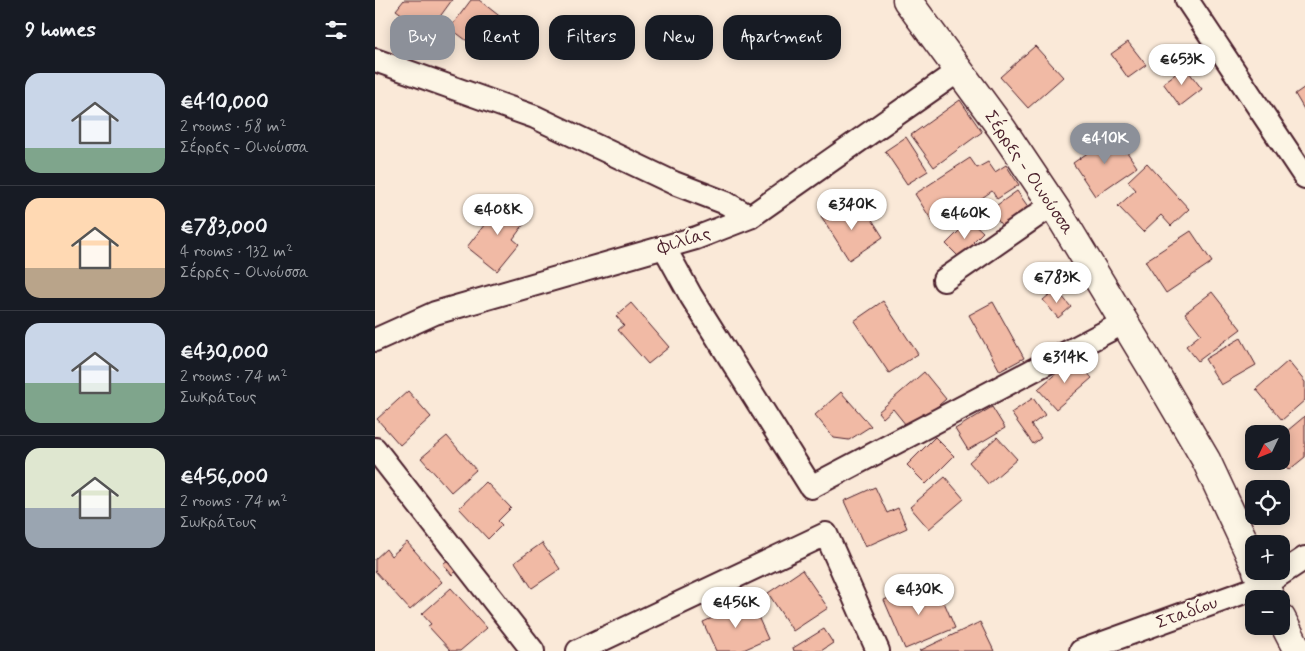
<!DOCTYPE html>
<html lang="en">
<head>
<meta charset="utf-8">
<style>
  body { margin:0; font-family:Mynerve,sans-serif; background:#242831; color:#f1f3f6; height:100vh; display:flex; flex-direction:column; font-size:19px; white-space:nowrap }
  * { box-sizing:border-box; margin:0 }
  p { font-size:16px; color:#9ea1a6 }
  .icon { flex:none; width:28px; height:28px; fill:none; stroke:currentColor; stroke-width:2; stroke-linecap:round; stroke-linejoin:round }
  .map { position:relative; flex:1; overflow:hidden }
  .drawer { display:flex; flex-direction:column; background:#171b24; width:375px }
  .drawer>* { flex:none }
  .guide { position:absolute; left:15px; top:15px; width:475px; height:45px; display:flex; gap:10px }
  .needle { width:32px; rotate:227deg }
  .tools { position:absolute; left:870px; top:425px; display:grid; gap:10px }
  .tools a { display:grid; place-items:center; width:45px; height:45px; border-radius:10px; background:#171b24; box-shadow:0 2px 12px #0003; font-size:25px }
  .price { position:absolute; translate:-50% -42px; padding:0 11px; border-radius:18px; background:#fff; color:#222; font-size:16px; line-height:32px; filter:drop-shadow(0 1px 2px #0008) }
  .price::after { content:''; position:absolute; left:50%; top:30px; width:15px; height:11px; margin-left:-8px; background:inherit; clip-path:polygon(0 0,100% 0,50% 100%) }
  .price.active { background:#8c9099; color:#fff }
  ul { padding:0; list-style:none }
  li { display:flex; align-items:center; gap:15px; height:125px; padding:0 25px }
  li+li { border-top:1px solid #363941 }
  li span { display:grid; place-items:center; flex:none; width:140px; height:100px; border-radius:15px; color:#555 }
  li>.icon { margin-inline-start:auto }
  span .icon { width:60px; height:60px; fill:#fffc; stroke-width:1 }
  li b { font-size:21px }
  h2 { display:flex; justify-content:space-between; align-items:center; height:60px; padding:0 25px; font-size:21px }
  .pill { padding:0 18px; border-radius:15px; background:#171b24; box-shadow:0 2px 12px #0003; font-size:18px; line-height:45px }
  .pill.active { background:#8c9099; color:#fff }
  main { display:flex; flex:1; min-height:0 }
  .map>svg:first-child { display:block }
</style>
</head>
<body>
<main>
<section class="drawer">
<h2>9 homes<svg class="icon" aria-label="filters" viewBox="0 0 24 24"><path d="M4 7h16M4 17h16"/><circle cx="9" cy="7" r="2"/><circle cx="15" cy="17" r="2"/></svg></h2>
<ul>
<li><span style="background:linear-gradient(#c9d6e8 75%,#7fa58c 0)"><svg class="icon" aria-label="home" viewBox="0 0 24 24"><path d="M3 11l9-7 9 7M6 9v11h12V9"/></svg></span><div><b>€410,000</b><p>2 rooms · 58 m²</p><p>Σέρρες - Οινούσσα</p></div></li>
<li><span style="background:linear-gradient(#ffd9b3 70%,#b9a48a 0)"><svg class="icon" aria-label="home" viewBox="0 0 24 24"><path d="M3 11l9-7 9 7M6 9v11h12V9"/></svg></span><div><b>€783,000</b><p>4 rooms · 132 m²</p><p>Σέρρες - Οινούσσα</p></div></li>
<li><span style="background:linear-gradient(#c9d6e8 60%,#7fa58c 0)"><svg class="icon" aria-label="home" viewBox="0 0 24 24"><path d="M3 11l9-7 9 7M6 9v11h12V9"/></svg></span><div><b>€430,000</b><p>2 rooms · 74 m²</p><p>Σωκράτους</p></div></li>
<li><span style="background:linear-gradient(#dfe7d0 60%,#9aa5b1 0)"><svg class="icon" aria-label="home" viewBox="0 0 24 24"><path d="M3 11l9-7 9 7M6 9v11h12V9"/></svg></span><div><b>€456,000</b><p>2 rooms · 74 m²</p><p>Σωκράτους</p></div></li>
</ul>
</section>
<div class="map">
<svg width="930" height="651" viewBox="0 0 930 651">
  <rect width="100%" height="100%" fill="#fae9d8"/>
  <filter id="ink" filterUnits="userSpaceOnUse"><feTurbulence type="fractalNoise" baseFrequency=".02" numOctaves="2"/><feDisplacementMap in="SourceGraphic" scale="10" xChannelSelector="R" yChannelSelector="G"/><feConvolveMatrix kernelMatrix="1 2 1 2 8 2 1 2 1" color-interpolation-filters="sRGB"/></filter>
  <g filter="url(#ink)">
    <!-- building -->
    <path fill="#f1baa5" stroke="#4a1f2b" d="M29,0H77L53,33L21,10Z
      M96,0H104L132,22L108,53L75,28Z
      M753,42L771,65L753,78L736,54Z
      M660,46L688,77L653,108L625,77Z
      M810,67L827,89L805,106L788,83Z
      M930,87V111L920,94Z
      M585,100L607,132L559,167L536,135Z
      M740,134L762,167L720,196L698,163Z
      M531,137L553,171L532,184L510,151Z
      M595,158L602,168L613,162L620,172L631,165L644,185L622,199L617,191L598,204L599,207L590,213L584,203L557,221L540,194Z
      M772,163L814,209L796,226L786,215L768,232L743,206L761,190L753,181Z
      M642,191L654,208L627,226L615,210Z
      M128,201L152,220L138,239L144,244L122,271L92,247Z
      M463,205L474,221L491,210L508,237L474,260L446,216Z
      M595,220L608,232L598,242L601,245L586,259L571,244Z
      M816,231L837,262L791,293L770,261Z
      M681,289L696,307L683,318L668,300Z
      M837,292L866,329L823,361L811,346L826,334L810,313Z
      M508,301L543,354L514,373L479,321Z
      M618,302L649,358L625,371L594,315Z
      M256,303L294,347L273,364L243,330L249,325L241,316Z
      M866,338L881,365L846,385L830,359Z
      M699,358L717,378L681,409L663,389Z
      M913,361L930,382V400L907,420L881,389Z
      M549,372L571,399L535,430L518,409L508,418L503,412Z
      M33,391L56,417L25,445L2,419Z
      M466,392L496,426L474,440L459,438L440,415Z
      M658,398L670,415L656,425L666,438L658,444L636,413Z
      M617,407L630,428L593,450L580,429Z
      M930,416V457L914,470L906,461V436Z
      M72,436L101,470L76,492L46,458Z
      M560,437L579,456L551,484L532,465Z
      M622,437L642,459L613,484L594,462Z
      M570,477L589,499L554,529L535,507Z
      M111,482L136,508L123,521L127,525L113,539L84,508Z
      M500,487L512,513L523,508L532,528L490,547L469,501Z
      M32,542L67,582L35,610L0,571V559L11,549L16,556Z
      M167,543L185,569L157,588L140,562Z
      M78,555L87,566L77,575L68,564Z
      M427,570L453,608L418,631L393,593Z
      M547,585L553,600L566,595L580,628L530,649L509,600Z
      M76,588L112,628L85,651H76L53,626L56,624L47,614Z
      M376,601L393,639L366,651H341L328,622Z
      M605,622L619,651H544Z
      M449,629L458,643L446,651H419L418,648Z"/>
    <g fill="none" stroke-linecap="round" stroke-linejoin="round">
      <defs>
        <path id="street" d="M812,0L930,177
          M0,60L160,117L299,183L351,203L375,217
          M289,247L316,296L436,487L748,323
          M569,280L677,205
          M0,340L60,313L321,238L375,217L583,71
          M0,449L158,651
          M203,651L451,534L503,651
          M706,651L889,585L930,558"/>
        <path id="secondary" d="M532,0L627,129L682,211L783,378L831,460L879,563
          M882,571L896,599
          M906,618L923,651"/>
      </defs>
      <!-- street casing -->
      <use href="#street" stroke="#4a1f2b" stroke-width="26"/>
      <!-- secondary casing -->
      <use href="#secondary" stroke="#4a1f2b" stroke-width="31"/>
      <!-- street -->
      <use href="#street" stroke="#fcf5e5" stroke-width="22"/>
      <!-- secondary -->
      <use href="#secondary" stroke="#fcf5e5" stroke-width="28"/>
    </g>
  </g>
  <g text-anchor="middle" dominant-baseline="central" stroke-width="4.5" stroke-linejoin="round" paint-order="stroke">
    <!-- street labels -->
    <g font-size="18" fill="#4a1f2b" stroke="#fcf5e5">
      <text transform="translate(654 173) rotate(56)">Σέρρες - Οινούσσα</text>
      <text transform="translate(309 241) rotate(-17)">Φιλίας</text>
      <text transform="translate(812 613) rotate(-20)">Σταδίου</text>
    </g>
  </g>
</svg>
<div class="tools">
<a><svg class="needle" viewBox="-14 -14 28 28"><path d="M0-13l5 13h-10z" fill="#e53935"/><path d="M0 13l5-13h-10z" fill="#9ea1a6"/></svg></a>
<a><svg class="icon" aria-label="locate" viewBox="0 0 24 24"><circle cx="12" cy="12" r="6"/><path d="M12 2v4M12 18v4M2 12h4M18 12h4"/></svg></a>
<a>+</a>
<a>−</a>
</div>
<b class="price" style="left:807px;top:86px">€653K</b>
<b class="price active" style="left:730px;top:165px">€410K</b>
<b class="price" style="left:477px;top:231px">€340K</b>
<b class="price" style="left:123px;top:236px">€408K</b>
<b class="price" style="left:590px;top:240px">€460K</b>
<b class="price" style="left:682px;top:304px">€783K</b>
<b class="price" style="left:690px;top:384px">€314K</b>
<b class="price" style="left:544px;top:616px">€430K</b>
<b class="price" style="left:361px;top:629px">€456K</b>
<div class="guide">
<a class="pill active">Buy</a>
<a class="pill">Rent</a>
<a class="pill">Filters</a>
<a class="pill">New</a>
<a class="pill">Apartment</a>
</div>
</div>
</main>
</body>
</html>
